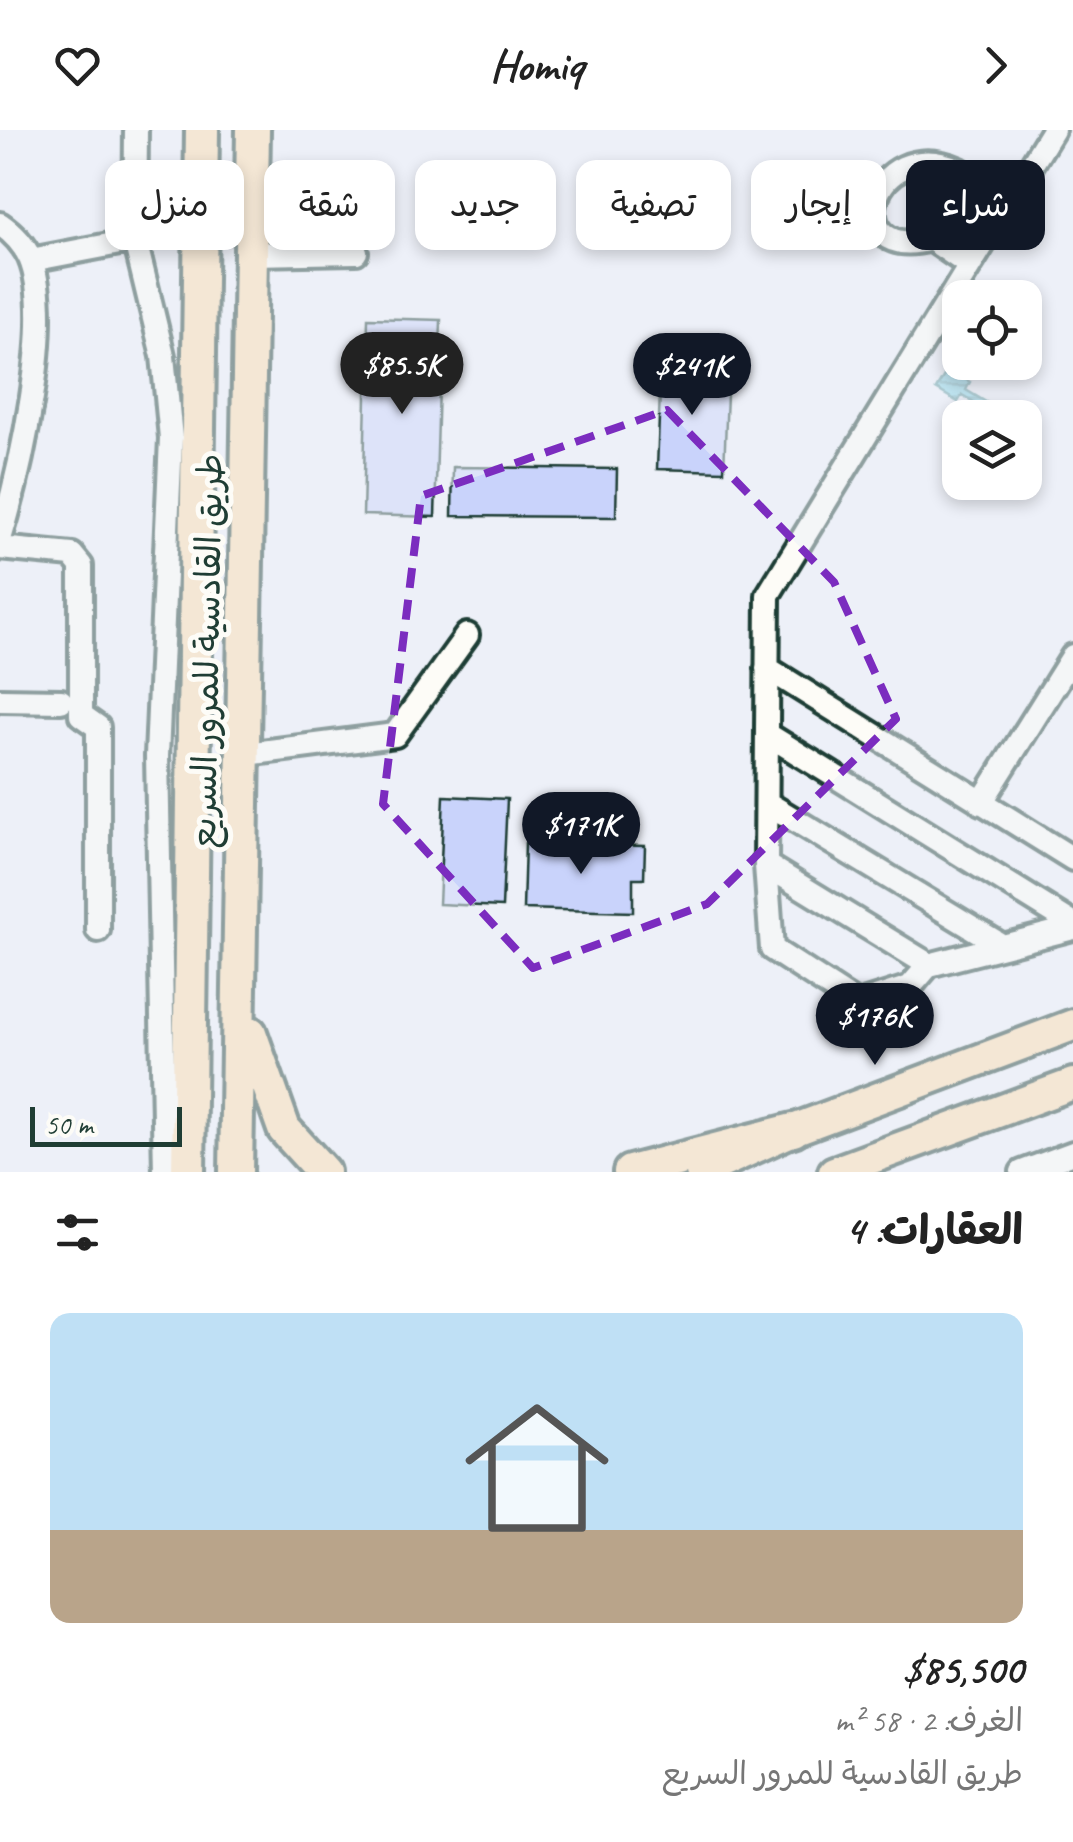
<!DOCTYPE html>
<html lang="ar">
<head>
<meta charset="utf-8">
<style>
  body { margin:0; font-family:Caveat,"Playpen Sans Arabic",sans-serif; background:#f6f6f6; color:#222; direction:rtl; height:100vh; display:flex; flex-direction:column; font-size:38px; white-space:nowrap }
  * { box-sizing:border-box; margin:0 }
  p { font-size:32px; color:#767676 }
  .icon { flex:none; width:55px; height:55px; fill:none; stroke:currentColor; stroke-width:2; stroke-linecap:round; stroke-linejoin:round }
  .map { position:relative; height:1042px; overflow:hidden; direction:ltr }
  .drawer { display:flex; flex-direction:column; background:#fff; flex:1 }
  .drawer>* { flex:none }
  .guide { position:absolute; left:30px; top:30px; width:1015px; height:90px; direction:rtl; display:flex; gap:20px }
  .tools { position:absolute; left:942px; top:150px; display:grid; gap:20px }
  .tools a { display:grid; place-items:center; width:100px; height:100px; border-radius:20px; background:#fff; box-shadow:0 5px 15px #0003; font-size:50px }
  .scale { position:absolute; left:30px; bottom:25px; width:152px; box-sizing:border-box; padding-left:10px; border:5px solid #1f3d34; border-top:0; font-size:28px; line-height:35px; white-space:nowrap; color:#1f3d34; -webkit-text-stroke:8px #fdfcf7; paint-order:stroke }
  .price { position:absolute; translate:-50% -85px; padding:0 22px; border-radius:35px; background:#111827; color:#fff; font-size:32px; line-height:65px; filter:drop-shadow(0 2px 5px #0008) }
  .price::after { content:''; position:absolute; left:50%; top:60px; width:30px; height:22px; margin-left:-15px; background:inherit; clip-path:polygon(0 0,100% 0,50% 100%) }
  .price.current { background:#222; color:#fff }
  ul { padding:0; list-style:none }
  li { display:grid; align-content:center; gap:20px; height:530px; padding:0 50px }
  li span { display:grid; place-items:center; height:310px; border-radius:20px; color:#555 }
  li>.icon { margin-inline-start:auto }
  span .icon { width:180px; height:180px; fill:#fffc; stroke-width:1 }
  li b { font-size:42px }
  h2 { display:flex; justify-content:space-between; align-items:center; height:120px; padding:0 50px; font-size:42px }
  .chip { padding:0 35px; border-radius:20px; background:#fff; box-shadow:0 5px 15px #0003; font-size:35px; line-height:90px }
  .chip.current { background:#111827; color:#fff }
  header { display:flex; justify-content:space-between; align-items:center; height:130px; padding:0 50px; background:#fff; font-size:45px; font-weight:800 }
  .map>svg:first-child { display:block }
</style>
</head>
<body>
<header><svg class="icon" aria-label="forward" viewBox="0 0 24 24"><path d="M9 5l7 7-7 7"/></svg>Homiq<svg class="icon" aria-label="heart" viewBox="0 0 24 24"><path d="M12 20l-8-8c-3-5 5-10 8-4 3-6 11-1 8 4z"/></svg></header>
<div class="map">
<svg width="1073" height="1042" viewBox="0 0 1073 1042">
  <defs>
    <pattern id="water-rules" width="6" height="5" patternUnits="userSpaceOnUse" patternTransform="scale(2.5)"><rect width="6" height="5" fill="#88d6e7"/><path d="M0 2.5h6" fill="none" stroke="#6fafbc"/></pattern>
  </defs>
  <rect width="100%" height="100%" fill="#edf0f8"/>
  <filter id="ink" filterUnits="userSpaceOnUse"><feTurbulence type="fractalNoise" baseFrequency=".01" numOctaves="2"/><feDisplacementMap in="SourceGraphic" scale="20" xChannelSelector="R" yChannelSelector="G"/><feConvolveMatrix kernelMatrix="1 2 1 2 8 2 1 2 1" color-interpolation-filters="sRGB"/></filter>
  <g filter="url(#ink)">
    <!-- water -->
    <path fill="url(#water-rules)" stroke="#5e999f" stroke-width="2.5" d="M948,239L970,252L966,260L1011,287H999L962,265L958,272L936,259Z"/>
    <!-- building -->
    <path fill="#c9d3fb" stroke="#1f3d34" stroke-width="2.5" d="M368,188L441,190L435,387L363,385Z
      M661,235L728,237L724,341L657,339Z
      M453,337L617,339L616,387L452,386Z
      M444,666L507,669L502,777L439,774Z
      M525,713L645,716L644,748H633V782L523,779Z"/>
    <g fill="none" stroke-linecap="round" stroke-linejoin="round">
      <defs>
        <path id="minor" d="M0,94C13,103 23,113 30,128C56,189 19,346 0,409
          M931,109L963,56L960,40C868,0 837,135 931,109L969,135
          M135,110L163,226L171,308L157,626L165,1042
          M252,124L356,122
          M31,130L135,110L136,0
          M0,418L72,425L81,436V585L98,597V800
          M767,538L1073,729
          M0,570L61,571
          M767,604L1073,794
          M246,624L395,605L467,505
          M767,673L1001,815
          M981,673L1073,526
          M766,735L929,835L1073,798
          M929,835L910,857L857,874L772,819L766,735L768,465L1053,0
          M1022,1042L1073,1023"/>
        <path id="major" d="M701,1042L793,1000L1073,895
          M834,1042L1073,954"/>
        <path id="highway" d="M250,903L284,999L323,1042
          M188,1042L202,0
          M236,1042L253,0
          M630,1042L793,1000"/>
      </defs>
      <!-- minor casing -->
      <use href="#minor" stroke="#1f3d34" stroke-width="30"/>
      <!-- major casing -->
      <use href="#major" stroke="#1f3d34" stroke-width="38"/>
      <!-- highway casing -->
      <use href="#highway" stroke="#1f3d34" stroke-width="40"/>
      <!-- minor -->
      <use href="#minor" stroke="#fdfcf7" stroke-width="22"/>
      <!-- major -->
      <use href="#major" stroke="#fddcac" stroke-width="30"/>
      <!-- highway -->
      <use href="#highway" stroke="#fddcac" stroke-width="32"/>
    </g>
  </g>
  <!-- marked area -->
  <path d="M0 0H1073V1042H0ZM667,280L834,452L896,589L707,774L533,838L383,674L421,366Z" fill="#edf0f8" fill-opacity=".55" fill-rule="evenodd"/>
  <path fill="none" stroke="#7b2cbf" stroke-width="8" stroke-dasharray="20 12" stroke-linejoin="round" d="M667,280L834,452L896,589L707,774L533,838L383,674L421,366Z"/>
  <g text-anchor="middle" dominant-baseline="central" stroke-width="10" stroke-linejoin="round" paint-order="stroke">
    <!-- street labels -->
    <g font-size="35" fill="#1f3d34" stroke="#fdfcf7">
      <text transform="translate(207 521) rotate(-89)">طريق القادسية للمرور السريع</text>
    </g>
  </g>
</svg>
<div class="tools">
<a><svg class="icon" aria-label="locate" viewBox="0 0 24 24"><circle cx="12" cy="12" r="6"/><path d="M12 2v4M12 18v4M2 12h4M18 12h4"/></svg></a>
<a><svg class="icon" aria-label="layers" viewBox="0 0 24 24"><path d="M12 4l9 5-9 5-9-5zM3 14l9 5 9-5"/></svg></a>
</div>
<div class="scale">50 m</div>
<b class="price current" style="left:402px;top:287px">$85.5K</b>
<b class="price" style="left:692px;top:288px">$241K</b>
<b class="price" style="left:581px;top:747px">$171K</b>
<b class="price" style="left:875px;top:938px">$176K</b>
<div class="guide">
<a class="chip current">شراء</a>
<a class="chip">إيجار</a>
<a class="chip">تصفية</a>
<a class="chip">جديد</a>
<a class="chip">شقة</a>
<a class="chip">منزل</a>
</div>
</div>
<section class="drawer">
<h2>العقارات: 4<svg class="icon" aria-label="filters" viewBox="0 0 24 24"><path d="M4 7h16M4 17h16"/><circle cx="9" cy="7" r="2"/><circle cx="15" cy="17" r="2"/></svg></h2>
<ul>
<li><span style="background:linear-gradient(#bfe0f5 70%,#b9a48a 0)"><svg class="icon" aria-label="home" viewBox="0 0 24 24"><path d="M3 11l9-7 9 7M6 9v11h12V9"/></svg></span><div><b>$85,500</b><p>الغرف: 2 · 58 m²</p><p>طريق القادسية للمرور السريع</p></div></li>
</ul>
</section>
</body>
</html>
